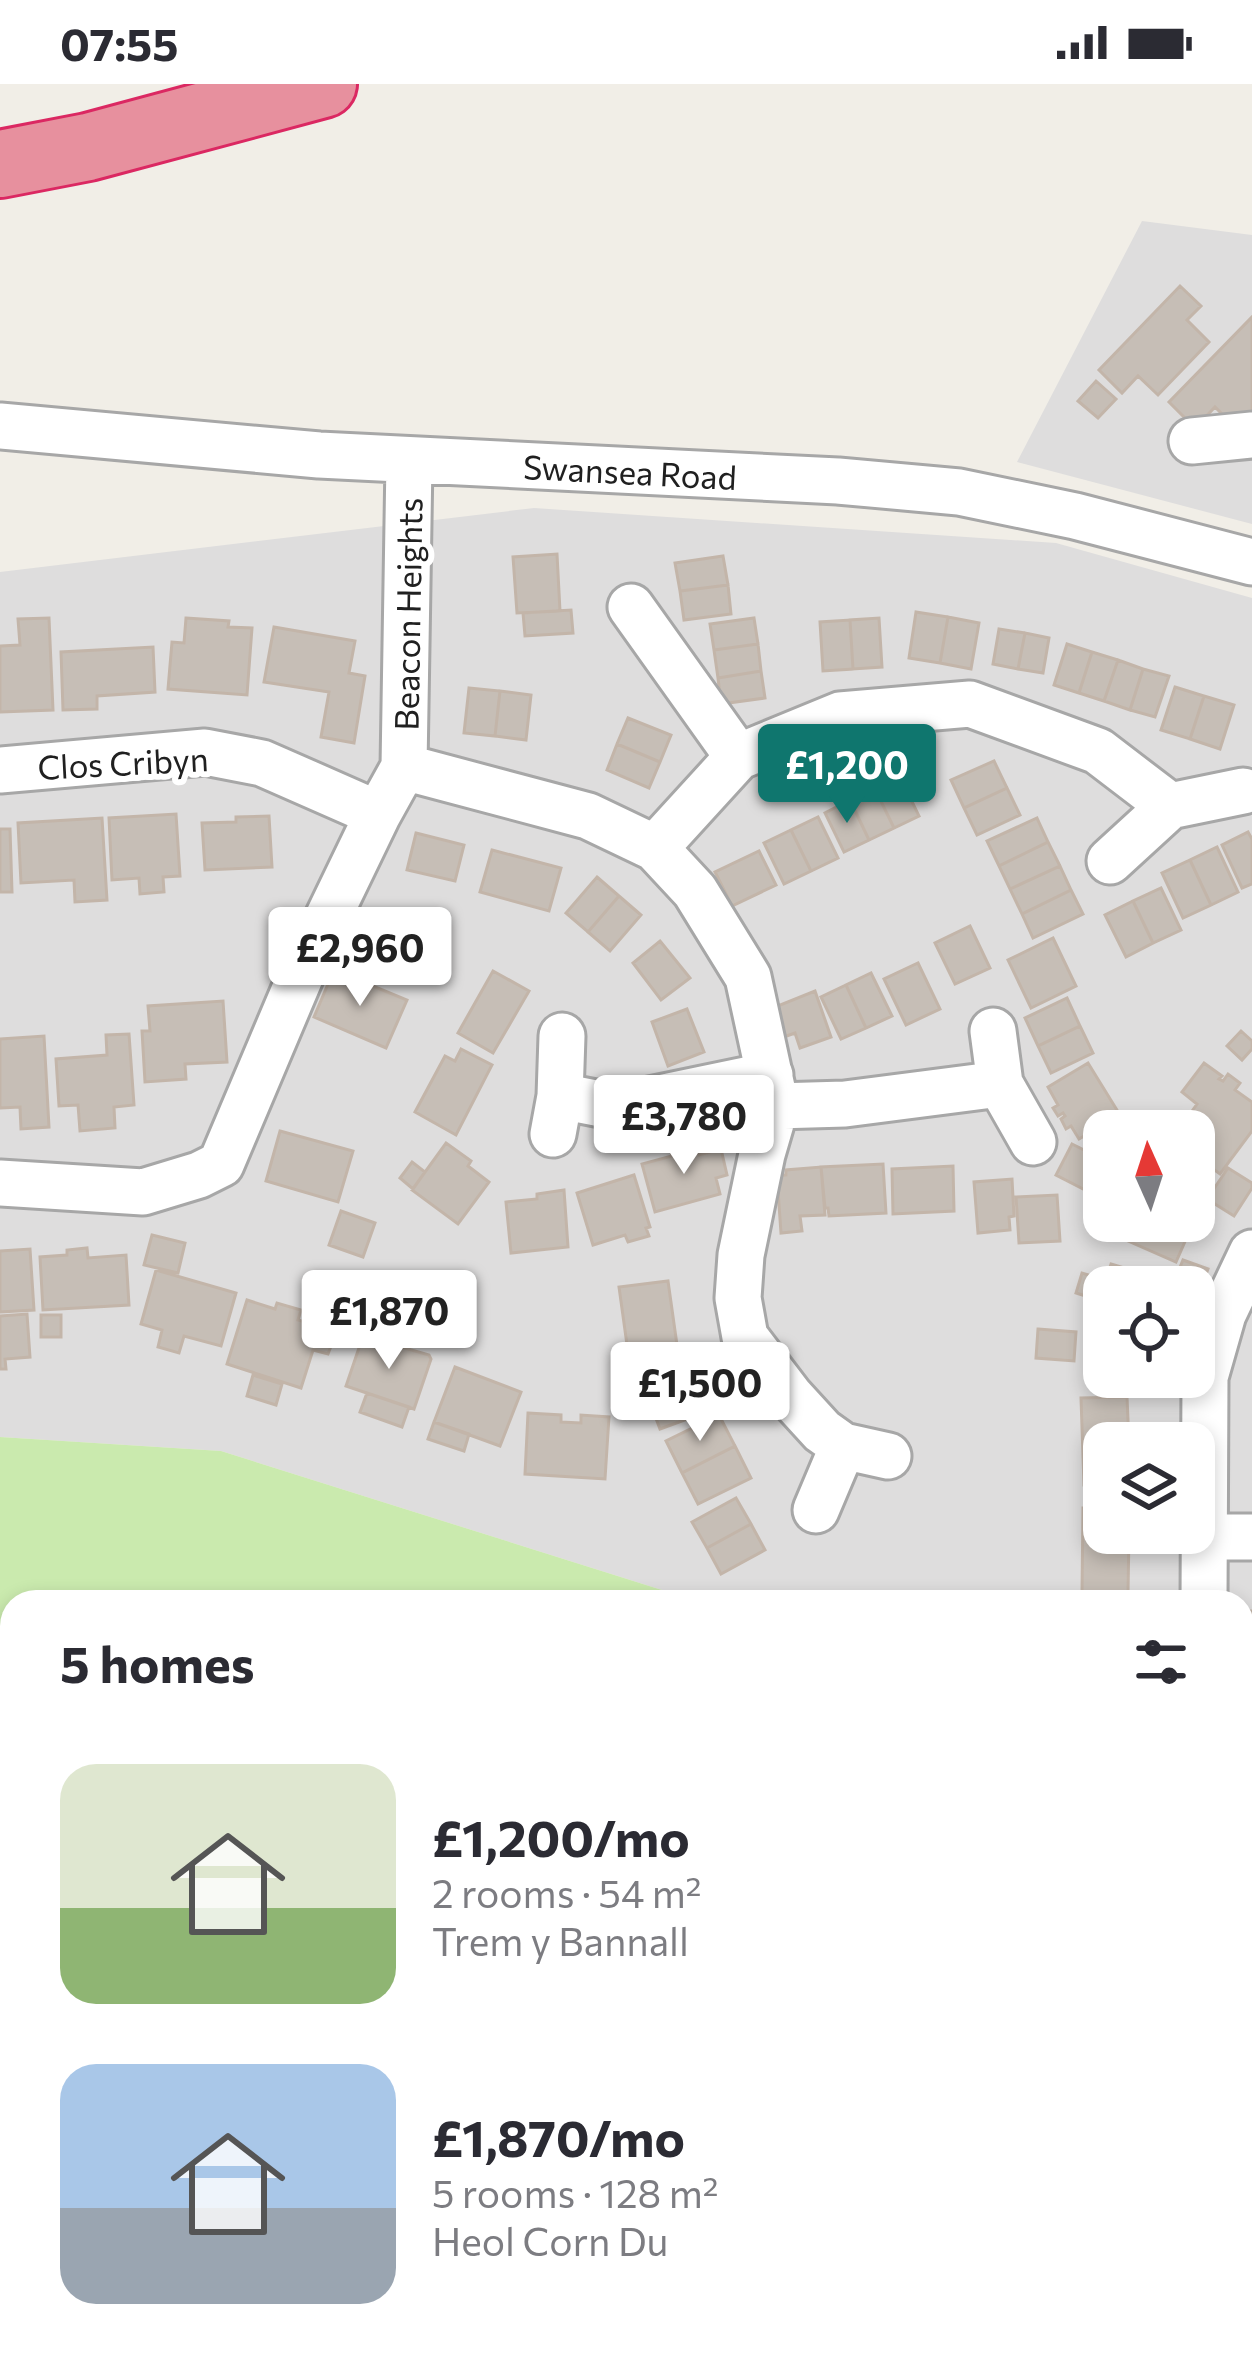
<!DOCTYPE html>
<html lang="en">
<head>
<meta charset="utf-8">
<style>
  body { margin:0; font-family:Commissioner,sans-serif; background:#f2f2f3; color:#2b2b33; height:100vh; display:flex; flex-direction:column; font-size:45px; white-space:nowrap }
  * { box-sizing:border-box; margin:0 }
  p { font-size:39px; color:#7c7c81 }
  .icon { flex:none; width:66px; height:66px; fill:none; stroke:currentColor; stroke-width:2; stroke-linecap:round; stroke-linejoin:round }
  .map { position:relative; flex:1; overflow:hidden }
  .side { position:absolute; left:0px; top:1506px; width:1254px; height:768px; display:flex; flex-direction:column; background:#fff; border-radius:36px 36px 0 0; box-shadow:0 6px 18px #0003 }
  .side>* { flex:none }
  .needle { width:78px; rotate:357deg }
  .buttons { position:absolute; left:1083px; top:1026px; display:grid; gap:24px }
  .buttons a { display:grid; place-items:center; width:132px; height:132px; border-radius:24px; background:#fff; box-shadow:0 6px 18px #0003; font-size:60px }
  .price { position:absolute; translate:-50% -102px; padding:0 27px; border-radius:12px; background:#fff; color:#222; font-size:39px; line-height:78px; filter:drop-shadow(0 3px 6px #0008) }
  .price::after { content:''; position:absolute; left:50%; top:72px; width:36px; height:27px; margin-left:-18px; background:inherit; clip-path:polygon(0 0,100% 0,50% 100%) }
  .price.current { background:#0f766e; color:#fff }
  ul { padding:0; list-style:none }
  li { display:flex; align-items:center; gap:36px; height:300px; padding:0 60px }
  li span { display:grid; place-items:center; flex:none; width:336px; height:240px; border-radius:36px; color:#555 }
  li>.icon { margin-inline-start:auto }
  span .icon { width:144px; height:144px; fill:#fffc; stroke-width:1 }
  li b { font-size:51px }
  h2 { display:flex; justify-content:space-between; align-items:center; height:144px; padding:0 60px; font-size:51px }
  .status { display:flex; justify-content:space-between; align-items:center; height:84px; padding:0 60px; background:#fff; direction:ltr }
  .status svg { height:33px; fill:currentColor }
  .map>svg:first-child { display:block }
</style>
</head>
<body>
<div class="status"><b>07:55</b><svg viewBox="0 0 49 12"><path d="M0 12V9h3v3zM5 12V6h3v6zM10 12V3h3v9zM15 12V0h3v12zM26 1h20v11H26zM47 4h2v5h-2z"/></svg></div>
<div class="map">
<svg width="1252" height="2274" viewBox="0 0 1252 2274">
  <rect width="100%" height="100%" fill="#f1eee7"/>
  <!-- residential -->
  <path fill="#dedddd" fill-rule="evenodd" d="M1142,137L1252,151V440L1017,378Z
    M534,424L1056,459L1252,514V2274H1056V2262H1242V1518H700L221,1367L0,1353V488ZM1104,1047H1194V1137H1104ZM1104,1203H1194V1293H1104ZM1104,1359H1194V1449H1104Z"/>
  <!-- grass -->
  <path fill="#caeaae" d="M0,1353L221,1367L700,1518H12V2262H1056V2274H0Z"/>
  <!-- building -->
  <path fill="#c6beb6" stroke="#c3b5a9" stroke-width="3" d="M1180,202L1201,222L1187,236L1209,258L1158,311L1138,292L1122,309L1099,286Z
    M1252,233V327L1236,344L1215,323L1195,344L1169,318Z
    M1096,297L1116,315L1098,334L1078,317Z
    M557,470L560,527L517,529L513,473Z
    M723,472L728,501L680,507L675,479Z
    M728,501L731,530L684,536L680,507Z
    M571,526L573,549L525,552L523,529Z
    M916,528L948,533L940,579L909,574Z
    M948,533L979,539L971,585L940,579Z
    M49,534L53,626L0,628V562L20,561L18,535Z
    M186,534L229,537L228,543L252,544L247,611L168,605L172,558L184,559Z
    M754,534L758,560L714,566L710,540Z
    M879,534L882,583L853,585L850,536Z
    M850,536L853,585L823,587L820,538Z
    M274,543L355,557L349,589L365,592L354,659L321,653L329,608L264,598Z
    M999,545L1025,549L1018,585L993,580Z
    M1025,549L1049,554L1043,589L1018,585Z
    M758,560L761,587L718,594L714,566Z
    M1067,560L1092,568L1079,609L1054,601Z
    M153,563L155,608L97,612V625L63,626L61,568Z
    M1092,568L1118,576L1104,617L1079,609Z
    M1118,576L1143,585L1130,626L1104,617Z
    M1143,585L1169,592L1155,633L1130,626Z
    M761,587L765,614L721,620L718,594Z
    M1175,603L1204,612L1190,655L1161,646Z
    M469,604L500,607L495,652L464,649Z
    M500,607L531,611L526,656L495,652Z
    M1204,612L1234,621L1220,665L1190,655Z
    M628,634L671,651L660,678L617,660Z
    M617,660L660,678L649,704L607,686Z
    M994,677L1007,704L964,724L951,696Z
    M900,693L919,732L894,744L875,705Z
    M1007,704L1020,731L977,751L964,724Z
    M875,705L894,744L869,756L850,716Z
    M850,716L869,756L844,768L825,729Z
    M176,730L180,792L163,793L164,808L140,810L139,794L112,796L109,734Z
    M269,732L272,783L205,786L202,739L236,738V733Z
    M818,733L838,774L811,787L791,746Z
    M102,734L107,816L75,818L74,796L21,799L18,739Z
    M1037,734L1048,758L999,782L987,757Z
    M0,745H10L12,808H0Z
    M791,746L811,787L784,800L764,759Z
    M1248,748L1252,755V800L1242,804L1222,761Z
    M416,749L464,761L455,797L407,786Z
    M1048,758L1060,782L1010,805L999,782Z
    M1217,763L1238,808L1211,821L1190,776Z
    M492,766L561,784L549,827L480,808Z
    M759,767L776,801L732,822L715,788Z
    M1190,776L1211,821L1183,834L1162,789Z
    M1060,782L1071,806L1022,830L1010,805Z
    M597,793L619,812L588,848L566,829Z
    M1161,804L1181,846L1153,859L1133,817Z
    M1071,806L1083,830L1033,854L1022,830Z
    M619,812L641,831L610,867L588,848Z
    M1133,817L1153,859L1126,873L1105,831Z
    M970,842L990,884L955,900L935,859Z
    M1053,854L1076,902L1031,924L1008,876Z
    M660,857L690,894L661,916L633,879Z
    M918,879L940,925L906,941L884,895Z
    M334,886L407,916L386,964L314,933Z
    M493,887L529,907L493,969L458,949Z
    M871,889L892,932L866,944L846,901Z
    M846,901L866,944L841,955L821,913Z
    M815,907L831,953L800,964L795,949L781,954L770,925Z
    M1067,914L1080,942L1038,962L1025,934Z
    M223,917L227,978L185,980L186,995L145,998L142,947H150L148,922Z
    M687,925L704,968L668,982L652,938Z
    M1080,942L1093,969L1051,989L1038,962Z
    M1241,947L1252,957V965L1242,976L1227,962Z
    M129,950L134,1021L114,1023L115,1044L80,1047L78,1021L59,1022L56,975L107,971L106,951Z
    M44,952L49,1043L21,1045L20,1023L0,1024V955Z
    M461,965L492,981L456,1051L415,1028L445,972L455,977Z
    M1088,979L1120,1031L1079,1055L1071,1042L1066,1045L1061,1035L1065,1032L1063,1029L1058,1032L1053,1024L1058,1021L1048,1003Z
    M1204,979L1222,992L1219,995L1223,997L1228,990L1240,999L1235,1006L1252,1018V1047L1220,1090L1194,1071V1047H1178L1197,1020L1182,1008Z
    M280,1047L353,1067L338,1118L266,1097Z
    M446,1059L471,1077L468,1082L489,1098L458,1140L412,1106Z
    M1072,1060L1104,1076L1089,1108L1056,1091Z
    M696,1061L699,1071L721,1065L727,1091L716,1094L720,1110L655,1128L642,1080L672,1072L671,1067Z
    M412,1078L425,1088L413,1105L400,1094Z
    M883,1080L886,1129L829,1132L828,1124H825L821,1083Z
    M953,1082L954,1127L893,1130L892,1085Z
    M821,1083L825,1131L800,1132L802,1147L781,1149L777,1092L786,1091V1086Z
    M1228,1084L1252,1099V1104L1234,1132L1207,1115Z
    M634,1091L650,1143L646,1144L649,1152L628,1158L625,1151L593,1161L577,1109Z
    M1012,1095L1014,1132L1009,1133L1010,1146L978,1149L974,1098Z
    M1194,1098L1208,1104L1194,1136Z
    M564,1106L568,1163L511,1169L506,1118L537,1115V1110Z
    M1057,1111L1060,1157L1019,1159L1016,1113Z
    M341,1127L375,1139L363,1173L329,1161Z
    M1121,1137H1194L1176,1178L1119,1153L1121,1148L1117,1146Z
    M152,1151L185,1159L178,1189L144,1181Z
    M87,1164L88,1174L126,1171L129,1221L43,1226L40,1173L67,1171V1166Z
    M30,1165L34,1226L0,1228V1167Z
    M1183,1176L1208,1185L1197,1214L1194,1213V1203H1172Z
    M1111,1180L1170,1198L1168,1203H1104V1218L1076,1209L1082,1189L1106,1196Z
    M156,1186L236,1209L221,1262L184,1252L179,1269L158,1263L162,1246L141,1240Z
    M316,1197L352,1208L328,1270L313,1266L301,1304L227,1280L247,1216L275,1225L277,1219L301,1226L298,1236L312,1240L315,1232L306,1230Z
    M668,1197L677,1261L628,1268L619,1203Z
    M1101,1217L1104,1218V1259L1090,1255L1092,1250L1085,1248L1090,1231L1096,1233Z
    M27,1230L30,1273L5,1275L6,1285H0V1232Z
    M41,1231H61V1253H41Z
    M1038,1245L1076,1248L1074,1277L1036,1274Z
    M363,1252L429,1271L431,1275L414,1325L346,1302Z
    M689,1271L709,1327L660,1345L639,1289Z
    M455,1283L521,1308L500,1362L434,1338Z
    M253,1291L282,1300L276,1321L247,1312Z
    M367,1309L409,1323L402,1343L360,1328Z
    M1127,1313L1129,1359H1104V1400L1084,1401L1081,1314Z
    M528,1329L561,1331V1338L581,1339V1331L609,1333L605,1395L525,1390Z
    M719,1331L735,1362L682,1389L666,1357Z
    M434,1338L469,1350L464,1367L428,1355Z
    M735,1362L751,1394L698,1420L682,1389Z
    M736,1414L751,1440L707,1464L692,1438Z
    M1083,1424H1104V1449H1129L1128,1509L1082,1508Z
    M751,1440L765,1466L721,1490L707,1464Z
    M1244,1527H1252V1550H1244Z
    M1084,2262H1127V2274H1084Z"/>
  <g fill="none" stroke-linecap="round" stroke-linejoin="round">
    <defs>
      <path id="minor" d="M0,342L319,371L838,397L959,408L1075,432L1252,478
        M1192,357L1252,351
        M631,523L738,673
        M404,683L588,732L655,764L695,807L748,893L776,1022L762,1070L741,1171L738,1214L745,1253L790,1312L822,1347L843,1362L888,1372
        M0,686L205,668L262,679L378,730
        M655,764L738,673L840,631L970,620L1098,667L1170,722
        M1110,777L1170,722L1243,707
        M993,947L1000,1000
        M560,1012L562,952
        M776,1022L845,1020L1000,1000L1033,1058
        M553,1050L560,1012L616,1023L770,991
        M0,1099L143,1108L199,1091L221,1080L306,879L378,730L404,683L409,377
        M816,1426L843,1362
        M1204,1453H1252
        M1204,1518L1205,1293L1223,1230L1252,1169
        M1242,1790H1252
        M1242,2129H1252
        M1204,2274V2262"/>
      <path id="highway" d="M0,80L88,63L323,0"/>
    </defs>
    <!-- minor casing -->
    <use href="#minor" stroke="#a7a7a7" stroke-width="51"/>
    <!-- highway casing -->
    <use href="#highway" stroke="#db2862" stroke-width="72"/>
    <!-- minor -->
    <use href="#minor" stroke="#fff" stroke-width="45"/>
    <!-- highway -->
    <use href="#highway" stroke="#e7909e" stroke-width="66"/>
  </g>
  <g text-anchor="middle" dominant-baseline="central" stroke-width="12" stroke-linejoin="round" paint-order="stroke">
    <!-- street labels -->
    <g font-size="33" fill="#202020" stroke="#fff">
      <text transform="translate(630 387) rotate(3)">Swansea Road</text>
      <text transform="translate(407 530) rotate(-89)">Beacon Heights</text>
      <text transform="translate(123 678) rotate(-3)">Clos Cribyn</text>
    </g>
  </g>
</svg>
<div class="buttons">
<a><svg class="needle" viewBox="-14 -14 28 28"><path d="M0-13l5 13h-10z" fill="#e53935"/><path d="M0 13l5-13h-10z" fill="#7c7c81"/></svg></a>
<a><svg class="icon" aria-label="locate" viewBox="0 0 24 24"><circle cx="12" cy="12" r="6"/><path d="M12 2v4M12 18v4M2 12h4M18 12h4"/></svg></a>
<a><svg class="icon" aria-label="layers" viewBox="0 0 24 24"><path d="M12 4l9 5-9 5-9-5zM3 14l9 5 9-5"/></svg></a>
</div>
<b class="price current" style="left:847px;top:742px">£1,200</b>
<b class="price" style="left:360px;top:925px">£2,960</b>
<b class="price" style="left:684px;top:1093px">£3,780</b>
<b class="price" style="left:389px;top:1288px">£1,870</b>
<b class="price" style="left:700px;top:1360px">£1,500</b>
<section class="side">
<h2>5 homes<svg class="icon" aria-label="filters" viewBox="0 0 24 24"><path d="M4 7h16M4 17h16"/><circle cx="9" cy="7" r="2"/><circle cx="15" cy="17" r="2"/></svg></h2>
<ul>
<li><span style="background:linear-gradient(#dfe7d0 60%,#8fb573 0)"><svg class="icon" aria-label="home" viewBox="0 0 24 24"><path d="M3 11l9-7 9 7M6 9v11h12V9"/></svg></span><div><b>£1,200/mo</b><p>2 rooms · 54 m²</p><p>Trem y Bannall</p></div></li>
<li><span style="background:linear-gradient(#a9c7e8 60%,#9aa5b1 0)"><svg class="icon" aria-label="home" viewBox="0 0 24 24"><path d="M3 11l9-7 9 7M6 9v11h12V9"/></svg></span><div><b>£1,870/mo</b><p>5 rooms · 128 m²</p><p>Heol Corn Du</p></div></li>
</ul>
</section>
</div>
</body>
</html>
